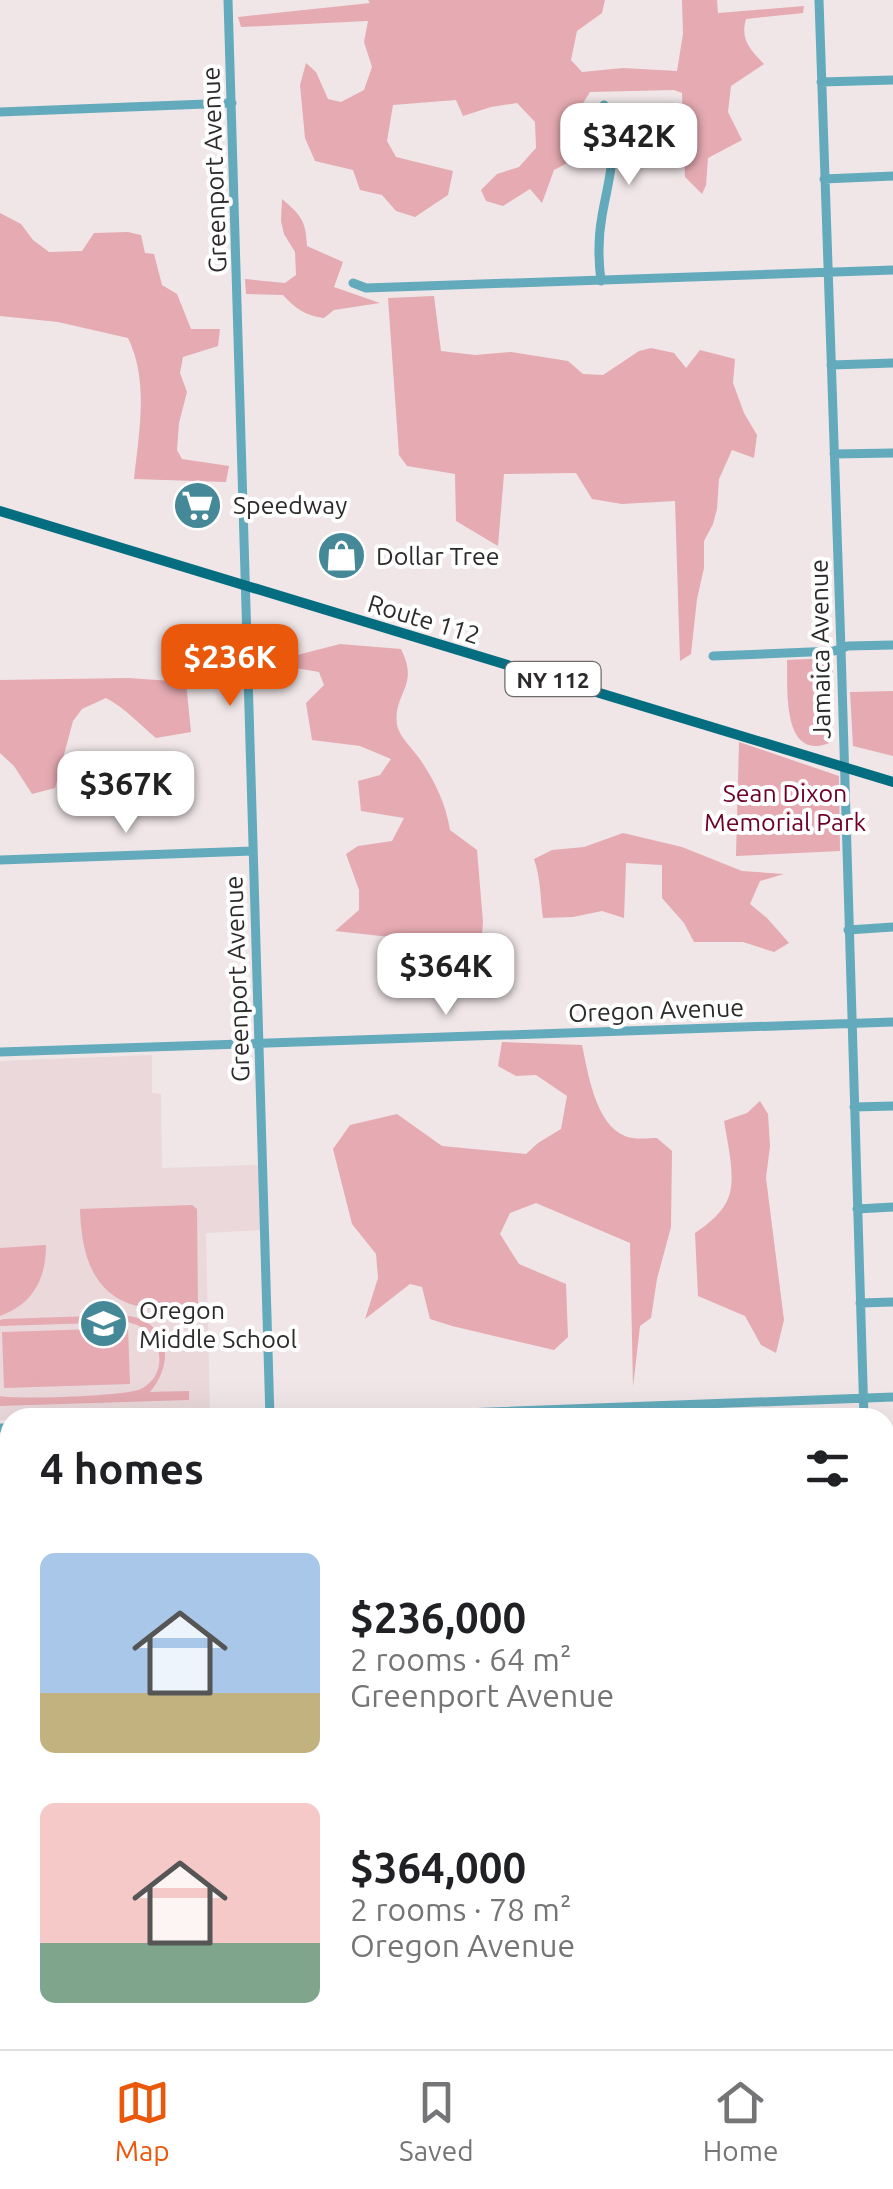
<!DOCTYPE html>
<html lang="en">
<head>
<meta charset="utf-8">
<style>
  body { margin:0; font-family:Ubuntu,sans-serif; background:#f2f2f2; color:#202124; height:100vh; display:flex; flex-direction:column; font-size:38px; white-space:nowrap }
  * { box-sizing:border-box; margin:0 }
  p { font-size:32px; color:#757577 }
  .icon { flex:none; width:55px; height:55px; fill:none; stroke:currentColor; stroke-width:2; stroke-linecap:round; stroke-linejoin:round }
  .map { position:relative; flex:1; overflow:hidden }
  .sheet { position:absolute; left:0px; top:1408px; width:895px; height:642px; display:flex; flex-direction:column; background:#fff; border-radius:30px 30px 0 0; box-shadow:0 10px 40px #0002 }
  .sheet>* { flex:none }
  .price { position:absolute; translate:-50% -85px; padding:0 22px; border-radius:20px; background:#fff; color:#222; font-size:32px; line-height:65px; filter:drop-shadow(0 2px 5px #0008) }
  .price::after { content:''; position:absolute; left:50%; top:60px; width:30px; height:22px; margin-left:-15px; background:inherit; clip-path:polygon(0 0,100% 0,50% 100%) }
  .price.active { background:#ea580c; color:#fff }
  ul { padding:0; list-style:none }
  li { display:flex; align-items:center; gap:30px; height:250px; padding:0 40px }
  li span { display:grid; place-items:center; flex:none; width:280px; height:200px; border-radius:15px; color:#555 }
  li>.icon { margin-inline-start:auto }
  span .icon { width:120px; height:120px; fill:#fffc; stroke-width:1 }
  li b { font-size:42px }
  h2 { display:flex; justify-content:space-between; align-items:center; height:120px; padding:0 40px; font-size:42px }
  .menu { display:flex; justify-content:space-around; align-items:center; height:140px; border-top:2px solid #e0e0e0; background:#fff; font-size:28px; color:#757577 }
  .menu a { display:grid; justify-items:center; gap:5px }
  .menu .active { color:#ea580c }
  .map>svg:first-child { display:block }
</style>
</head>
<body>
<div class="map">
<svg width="893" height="2049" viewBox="0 0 893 2049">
  <rect width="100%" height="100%" fill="#f0e6e7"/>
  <!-- built -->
  <path fill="#ead8da" d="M152,1055V1093L161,1094L162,1168L259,1165L261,1230L206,1233L210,1415L10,1418V1420H0V1061Z
    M57,2040H526L527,2049H57Z"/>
  <!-- green -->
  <path fill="#e5aab2" d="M368,0H605L602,13L577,31L571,60L582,72L623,68L677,71L683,34L682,0H717L718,13L804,6L803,13L746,19C740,40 750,49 764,64L731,86L728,112L742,140L708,158L706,185L702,194L685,177L682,93L674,90L590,92L580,108L585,151L581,156L554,170L542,203L530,189L503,206L486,201L481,190L497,174L519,167L536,148L535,122L517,103L491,107L463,116L456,100L393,105L387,141L396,157L453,171L448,195L415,217L396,211L382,195L360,190L353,170L315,161L305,138L300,85L306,63L316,72L328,99L341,102L364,90L372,67L364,42L368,21L241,27L238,17L361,4L370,3Z
    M282,199C301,215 306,221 307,246L343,262L334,287L380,303L334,310L324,318C306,316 296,309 283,295L246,294L245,279L285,283L296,275L295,252L284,234L281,221Z
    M0,213L21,224L33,240L49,252L82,251L94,233L128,232L141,235L145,253L154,254L162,285L177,294L191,329H220L218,346L183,357L180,373L187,392L179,423L177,450L182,459L229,466L226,482L134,479C139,432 149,381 128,338L58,322L0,316Z
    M434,296L441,351L475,355L511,352L568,361L583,374L603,375L639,351L651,348L674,353L686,368L700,350L735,359L733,383L744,413L757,435L754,458L732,450L719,479L717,509L713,524L704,541V568L697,599L691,654L680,661L675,501L622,504L592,499L576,473L504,474L498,546L456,521L455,474L407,466L399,455L388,298Z
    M340,644L401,649C420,687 393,692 397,725C399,736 412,748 419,758C434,779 446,804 450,830L477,850L483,922L478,987L463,977L425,980L406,969L390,937L335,931L359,910V890L346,854L358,846L392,841L404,818L361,811L358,781L380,775L391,759L360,746L312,740L306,703L324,685L319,672L266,663Z
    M830,658L833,663L832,742C781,764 788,688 787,660Z
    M128,678L186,682L191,732L156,738C139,724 125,708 106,698L82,709L73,721L55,788L32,794L14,766L0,753V680Z
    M893,691V756L853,746L850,692Z
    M739,742L839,776L840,851L736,856Z
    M623,833L682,847L742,871L784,874L760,881L750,904L767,918L789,943L774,952L743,942H694L684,923L662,898V865L626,863L624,918L602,911L573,917L543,918C540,897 541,879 534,859L552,850L584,847Z
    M502,1042L582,1045C588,1072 595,1124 625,1136C634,1140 648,1138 657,1138L672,1151L671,1227L657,1279L651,1318L640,1326L633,1387L630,1243L536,1203L510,1213L500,1234L519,1264L566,1284L568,1337L554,1350L452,1326L430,1319L422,1287L410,1284L365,1319L378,1278L376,1254L352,1224L333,1149L350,1125L397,1114L442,1146L526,1154L538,1143L561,1129L567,1096L536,1075L516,1076L498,1066Z
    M760,1101L768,1114L770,1146L766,1178L784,1320L776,1353L761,1345L745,1316L698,1296L695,1233C708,1224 724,1212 729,1196C736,1176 727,1141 724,1121L747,1113Z
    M192,1205L197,1209L198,1308C118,1318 82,1290 80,1209Z
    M46,1245C46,1279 33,1304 0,1316V1248Z
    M123,1315C169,1320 176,1361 150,1392L189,1391V1400L0,1406V1396C18,1400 127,1396 141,1389C174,1371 159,1325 125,1322L0,1326V1320L4,1319Z
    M128,1328L130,1384L4,1388L2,1332Z
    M10,1537V1608L0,1609V1543Z
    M401,2040H511L503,2048L402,2049Z
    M716,2040H763L760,2049H652L663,2044Z
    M243,2042L251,2047L279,2046V2049H148L153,2045Z"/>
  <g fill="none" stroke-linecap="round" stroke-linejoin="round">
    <!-- minor -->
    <path stroke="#63abbc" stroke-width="9" d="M228,0L270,1418
      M819,0L841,649L864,1418
      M821,82L893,80
      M0,112L232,103
      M824,179L893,176
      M601,281C598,258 598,238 602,216C609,175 621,147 604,105
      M353,283L366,288L893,270
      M831,365L893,363
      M834,454L893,453
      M713,656L834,651L848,646L893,645
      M0,860L253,851
      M848,930L893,927
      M0,1052L893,1022
      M854,1107L893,1106
      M857,1209L893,1207
      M860,1303L893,1302
      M330,1418L893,1397
      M0,1428H10
      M885,1489H893
      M885,1585L893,1584
      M0,1675H10
      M885,1677H893
      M885,1773H893
      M0,1803H10
      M585,2040V2049
      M884,2040V2049"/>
    <!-- major -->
    <path stroke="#046e80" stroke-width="10" d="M0,511L893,782"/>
  </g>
  <!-- icons -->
  <defs>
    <symbol id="supermarket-disc" viewBox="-11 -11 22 22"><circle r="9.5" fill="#458898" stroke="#fff"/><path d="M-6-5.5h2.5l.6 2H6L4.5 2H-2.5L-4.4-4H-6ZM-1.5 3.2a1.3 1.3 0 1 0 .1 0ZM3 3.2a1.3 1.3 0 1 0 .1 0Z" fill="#fff"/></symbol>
    <symbol id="shop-disc" viewBox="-11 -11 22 22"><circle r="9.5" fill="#458898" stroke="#fff"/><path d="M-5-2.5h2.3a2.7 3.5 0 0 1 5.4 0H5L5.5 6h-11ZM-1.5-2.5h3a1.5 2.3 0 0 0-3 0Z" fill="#fff"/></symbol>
    <symbol id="school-disc" viewBox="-11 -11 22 22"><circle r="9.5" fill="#458898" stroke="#fff"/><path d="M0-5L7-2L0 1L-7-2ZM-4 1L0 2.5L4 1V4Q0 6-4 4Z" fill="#fff"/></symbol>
  </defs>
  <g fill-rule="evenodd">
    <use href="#supermarket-disc" x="170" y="478" width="55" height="55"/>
    <use href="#shop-disc" x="314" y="528" width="55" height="55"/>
    <use href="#school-disc" x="76" y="1296" width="55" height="55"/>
  </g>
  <g text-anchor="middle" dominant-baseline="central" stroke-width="8" stroke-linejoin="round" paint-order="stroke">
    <!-- shield labels -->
    <rect fill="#fff" stroke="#6c6a6a" stroke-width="2.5" x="505.5" y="662" width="95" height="34" rx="8"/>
    <g font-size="22" font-weight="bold" fill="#2d2a2a">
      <text x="553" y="679">NY 112</text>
    </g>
    <!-- street labels -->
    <g font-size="25" fill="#2d2a2a" stroke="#fff">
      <text transform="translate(214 170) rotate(-92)">Greenport Avenue</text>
      <text transform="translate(424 619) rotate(17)">Route 112</text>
      <text transform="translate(820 649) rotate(-91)">Jamaica Avenue</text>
      <text transform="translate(237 979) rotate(-92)">Greenport Avenue</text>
      <text transform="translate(656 1010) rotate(-2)">Oregon Avenue</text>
    </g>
    <!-- poi labels -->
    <g font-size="25" fill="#2d2a2a" stroke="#fff" text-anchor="start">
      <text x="233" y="505">Speedway</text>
      <text x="376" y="556">Dollar Tree</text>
      <text x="139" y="1310">Oregon<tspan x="139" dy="29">Middle School</tspan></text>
    </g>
    <!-- park labels -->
    <g font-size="25" fill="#6e0028" stroke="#fff">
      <text x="785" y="793">Sean Dixon<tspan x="785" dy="29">Memorial Park</tspan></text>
    </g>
  </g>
</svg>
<b class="price" style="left:629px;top:188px">$342K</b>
<b class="price active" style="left:230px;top:709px">$236K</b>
<b class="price" style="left:126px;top:836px">$367K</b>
<b class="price" style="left:446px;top:1018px">$364K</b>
<section class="sheet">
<h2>4 homes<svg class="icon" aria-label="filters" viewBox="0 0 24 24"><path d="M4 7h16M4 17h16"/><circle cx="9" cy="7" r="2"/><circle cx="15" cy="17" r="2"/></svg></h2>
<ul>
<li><span style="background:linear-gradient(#a9c7e8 70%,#c2b280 0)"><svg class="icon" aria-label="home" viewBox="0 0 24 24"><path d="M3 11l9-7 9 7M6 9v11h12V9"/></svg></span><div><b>$236,000</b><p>2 rooms · 64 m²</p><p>Greenport Avenue</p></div></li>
<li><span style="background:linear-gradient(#f6c9c9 70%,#7fa58c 0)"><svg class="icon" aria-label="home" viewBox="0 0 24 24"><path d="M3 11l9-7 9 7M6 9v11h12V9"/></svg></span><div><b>$364,000</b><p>2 rooms · 78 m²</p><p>Oregon Avenue</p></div></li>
</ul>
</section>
</div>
<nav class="menu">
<a class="active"><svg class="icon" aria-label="map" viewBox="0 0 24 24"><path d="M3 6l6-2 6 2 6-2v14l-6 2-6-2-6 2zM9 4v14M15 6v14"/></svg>Map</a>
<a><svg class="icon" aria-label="saved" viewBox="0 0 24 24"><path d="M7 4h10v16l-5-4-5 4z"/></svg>Saved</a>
<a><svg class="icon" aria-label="home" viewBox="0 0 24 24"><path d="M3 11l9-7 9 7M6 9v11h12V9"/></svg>Home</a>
</nav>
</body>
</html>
